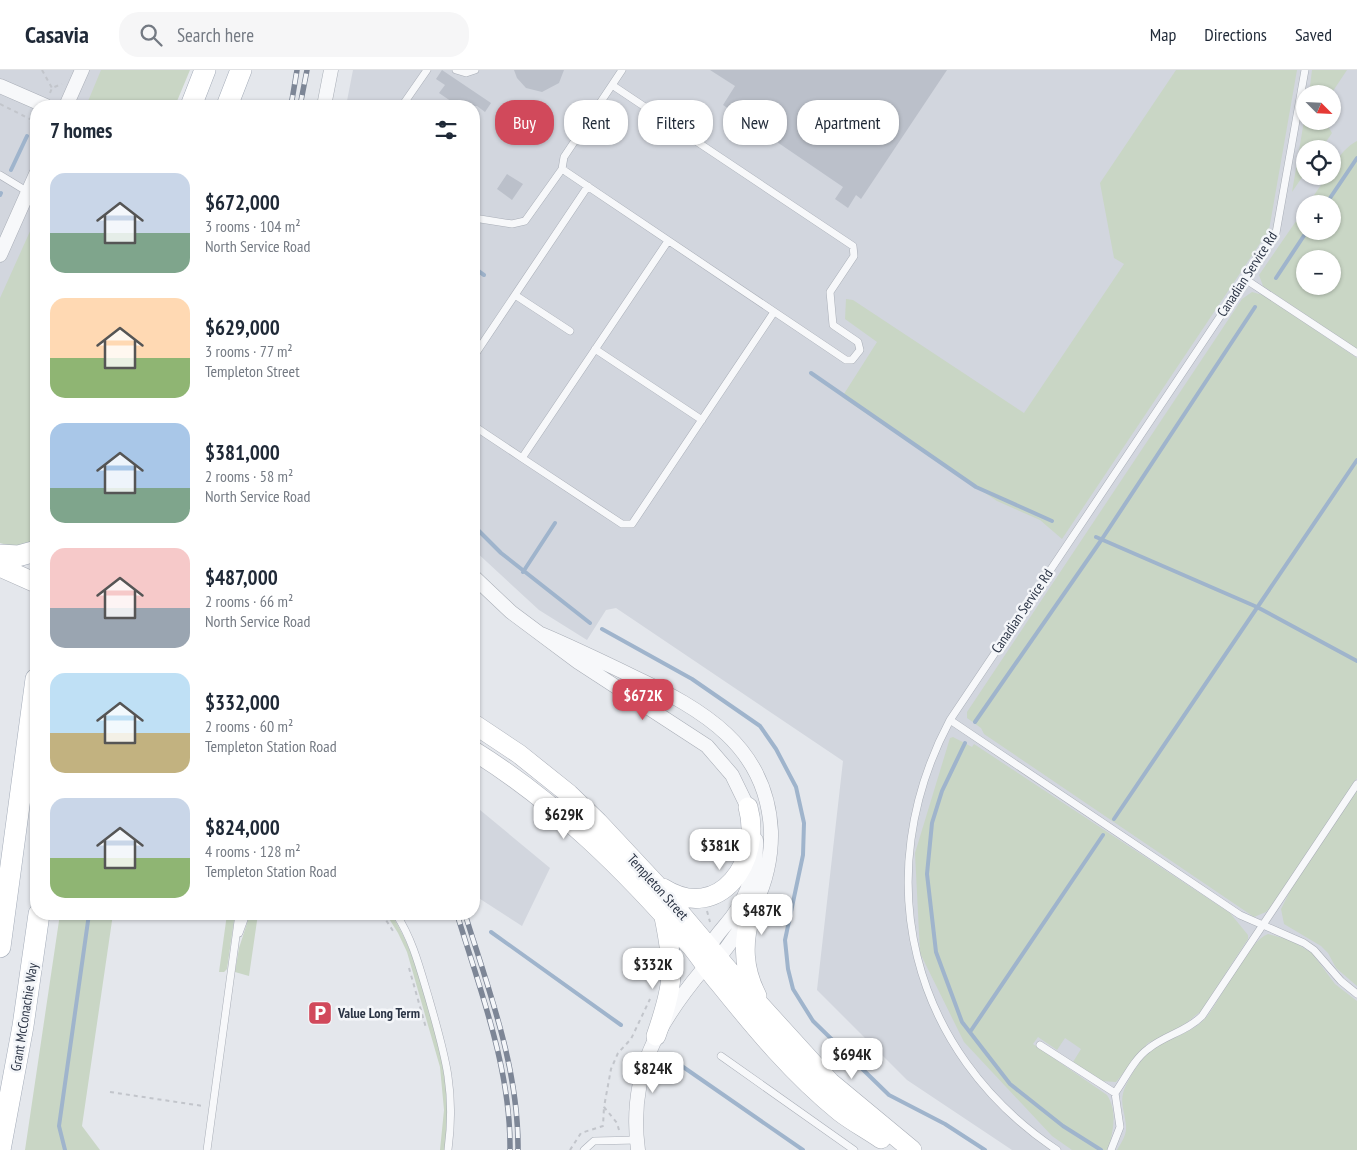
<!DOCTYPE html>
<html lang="en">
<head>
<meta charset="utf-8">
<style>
  body { margin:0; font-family:"PT Sans Narrow",sans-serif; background:#f6f6f7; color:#1f2937; height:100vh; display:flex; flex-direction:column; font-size:19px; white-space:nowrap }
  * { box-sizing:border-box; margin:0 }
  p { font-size:16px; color:#747a83 }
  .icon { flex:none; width:28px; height:28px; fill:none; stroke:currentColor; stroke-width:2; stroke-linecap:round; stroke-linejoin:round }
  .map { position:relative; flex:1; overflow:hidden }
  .drawer { position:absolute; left:30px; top:30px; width:450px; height:820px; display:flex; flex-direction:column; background:#fff; border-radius:20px; box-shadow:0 1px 4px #0004 }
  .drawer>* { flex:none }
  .hud { position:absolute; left:495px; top:30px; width:475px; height:45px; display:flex; gap:10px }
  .needle { width:32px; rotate:114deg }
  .buttons { position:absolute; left:1296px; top:15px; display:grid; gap:10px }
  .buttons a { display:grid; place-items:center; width:45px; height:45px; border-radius:50%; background:#fff; box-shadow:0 1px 4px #0004; font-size:25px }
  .price { position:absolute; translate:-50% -42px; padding:0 11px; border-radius:10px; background:#fff; color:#222; font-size:16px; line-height:32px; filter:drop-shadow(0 1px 2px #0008) }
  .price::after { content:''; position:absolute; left:50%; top:30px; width:15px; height:11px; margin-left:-8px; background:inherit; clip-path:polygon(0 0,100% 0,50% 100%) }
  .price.selected { background:#d1495b; color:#fff }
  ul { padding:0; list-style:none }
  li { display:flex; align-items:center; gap:15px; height:125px; padding:0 20px }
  li span { display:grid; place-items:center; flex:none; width:140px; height:100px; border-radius:15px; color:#555 }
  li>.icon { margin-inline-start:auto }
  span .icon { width:60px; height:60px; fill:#fffc; stroke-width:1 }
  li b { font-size:21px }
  h2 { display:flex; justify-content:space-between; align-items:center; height:60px; padding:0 20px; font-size:21px }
  .pill { padding:0 18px; border-radius:20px; background:#fff; box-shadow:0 1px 4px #0004; font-size:18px; line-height:45px }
  .pill.selected { background:#d1495b; color:#fff }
  header { display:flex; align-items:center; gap:30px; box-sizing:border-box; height:70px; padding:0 25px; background:#fff; border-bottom:1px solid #e0e1e3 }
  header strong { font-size:24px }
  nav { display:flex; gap:28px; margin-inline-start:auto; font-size:18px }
  .search { width:350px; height:45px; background:#f6f6f7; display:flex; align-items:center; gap:12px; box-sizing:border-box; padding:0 18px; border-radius:20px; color:#747a83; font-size:19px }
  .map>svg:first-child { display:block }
</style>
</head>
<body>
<header>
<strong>Casavia</strong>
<div class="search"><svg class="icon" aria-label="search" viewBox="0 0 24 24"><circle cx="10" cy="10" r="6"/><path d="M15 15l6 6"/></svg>Search here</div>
<nav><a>Map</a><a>Directions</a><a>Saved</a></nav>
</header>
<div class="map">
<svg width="1357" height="1080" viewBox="0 0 1357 1080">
  <rect width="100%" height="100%" fill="#e4e7ec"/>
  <!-- built -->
  <path fill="#d2d6de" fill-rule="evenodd" d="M0,0H129L113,36H36V209L0,290Z
    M353,0H1357V1080H1012L907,1010L817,920L843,691L616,538L606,540L587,570L539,540L474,480V36H346ZM1305,24H1332V51H1305ZM1305,79H1332V106H1305ZM1305,134H1332V161H1305ZM1305,189H1332V216H1305Z
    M474,735L550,798L522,856L474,825Z"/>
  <!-- green -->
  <path fill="#c9d6c5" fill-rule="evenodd" d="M101,0H190L175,36H86Z
    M1176,0H1297L1269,160L1062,469L1040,450L997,431L842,327L877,272L845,249L846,229L853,230L1024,343L1124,194L1114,188L1100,113Z
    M1312,0H1347L1331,24H1309Z
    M1305,45V51H1325L1332,63L1321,79H1305V103L1292,122Z
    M1357,71V279L1263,216L1259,205L1305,138V161H1332V134H1308L1327,106H1332C1332,93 1345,77 1357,71ZM1305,189H1332V216H1305Z
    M36,148V470C23,480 15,477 0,473V228Z
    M1252,222L1263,225L1357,288V708L1272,835L1266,842L1254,847L984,664L981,658L967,648V642L1242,229Z
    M953,667L972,677L974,674L1230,843L1248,865V869L1201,941L1180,958L1148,973L1116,1012L1101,1011L1073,992L1081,979L1065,968L1057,980L1038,967L1033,974L1107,1025C1118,1042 1113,1062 1108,1080H1072L1052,1066L964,972L920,883L915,783L950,668Z
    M1357,720V916L1336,898L1328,883L1321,876L1284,854L1281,839L1291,819Z
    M60,844H113L82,1056L100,1080H25Z
    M227,844H235L227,899L224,902H219Z
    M250,844H258L249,906L235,902L239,878Z
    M386,844H391C422,891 444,982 448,1038C449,1051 446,1066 445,1080H440L444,1040L440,997L407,882L398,863Z
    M1268,864L1290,870L1312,883L1335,914L1357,931V1080H1117C1121,1073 1127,1065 1126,1056C1125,1040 1118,1032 1126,1015C1133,1001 1143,985 1157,977C1174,966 1195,962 1208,945C1222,927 1249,870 1268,864Z"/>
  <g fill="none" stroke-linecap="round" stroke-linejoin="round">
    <!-- stream -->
    <path stroke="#9fb4cc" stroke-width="4" d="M11,100L27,66
      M0,125L1,123
      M1326,134L1357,88
      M474,198L484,205
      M1276,208L1307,161
      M811,303L976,417L1052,451
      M474,456L501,483L590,553
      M1096,467L1257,537L1357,591
      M523,502L555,453
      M602,559L692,609L760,656L776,679L796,717L804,753L803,785L785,870L788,899L793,919L813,951L889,1025L945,1054L985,1080
      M975,652L1102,469L1255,237
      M965,673L942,721L932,753L927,804L936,882L962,952L1010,1014L1063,1056L1101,1080
      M1114,749L1357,390
      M491,862L621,955
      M970,962L1103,765
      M676,992L803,1080
      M65,1080L59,1056L89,844"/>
  </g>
  <!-- building -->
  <path fill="#bbc0ca" d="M442,0L491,33L485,42L477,36H458L439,23L445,15L436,9Z
    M514,0H564L559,13L542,22L526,18L517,8Z
    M710,0H947L861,129L856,125L848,138L835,129L843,117L723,35L735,16Z
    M507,104L523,114L512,130L497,119Z"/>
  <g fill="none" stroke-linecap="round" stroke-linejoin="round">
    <defs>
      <path id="lane" d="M456,0L466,3L475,0
        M402,36L427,0
        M562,99L846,290H852L860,280L858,272L833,255L830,222L854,186L853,176L612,15
        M0,105L28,122
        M474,148L512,154L525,151L562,99L564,87L622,0
        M668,171L522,388L622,454H632L774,242
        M1245,209L1357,283
        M515,225L570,261
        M595,279L702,350
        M474,286L588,116
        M474,356L522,388
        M950,650L1240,845L1304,873L1314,880L1341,911L1357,924
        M396,844C413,870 420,899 429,929C445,985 456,1020 448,1080
        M239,863L246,844
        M1040,975L1115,1023
        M721,986L854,1080
        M207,1080L239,844
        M584,1080L594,1071L637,1070
        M1057,1080C910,982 867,806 950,650L1276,163L1305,0
        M1111,1080L1120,1057L1115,1023C1125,1009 1134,989 1148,979C1165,965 1186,962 1202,946L1357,714"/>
      <path id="street" d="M0,16L46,36
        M66,36L82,0
        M324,36L331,0
        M0,185L36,104
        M474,507L511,542L578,592L707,676L732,705L751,744
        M541,564C572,577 603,592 634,607C702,639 767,676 771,761C772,801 759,835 735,866C730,873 725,881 719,887C714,891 708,893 704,898C657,954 628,1004 638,1080
        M708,885C710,870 723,859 732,847C748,825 757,797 756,770"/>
      <path id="secondary" d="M0,497L36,513
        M474,654L519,684L569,724L598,752L655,813L731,903L830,1012L912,1080
        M474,681C556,732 626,801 689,874C700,886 708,901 719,913C756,959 794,1005 840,1042C853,1052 868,1060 881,1069
        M663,818C720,854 763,790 748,737
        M751,844C742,873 743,899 757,926
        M656,966C674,914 675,901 664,847"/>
      <path id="primary" d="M191,36L205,0
        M227,36L241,0
        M0,485L18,486L36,481
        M0,877L36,609
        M0,1080L23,956L39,844"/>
    </defs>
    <!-- lane casing -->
    <use href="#lane" stroke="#a9aeb7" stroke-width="8"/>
    <!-- street casing -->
    <use href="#street" stroke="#a9aeb7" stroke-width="15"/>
    <!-- secondary casing -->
    <use href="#secondary" stroke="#a9aeb7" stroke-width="20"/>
    <!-- primary casing -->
    <use href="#primary" stroke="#a3abb8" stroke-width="22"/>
    <!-- path -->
    <path stroke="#c2c5cb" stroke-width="2" stroke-dasharray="4 4" stroke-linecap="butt" d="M42,0L52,18
      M50,23L52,18L62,14
      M0,34L36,52
      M707,841L710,852
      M382,844L395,864
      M409,898L426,958
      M110,1022L203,1036
      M619,1060L617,1053L604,1037L611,999L618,983L631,969L650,929
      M570,1080L581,1063L603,1056L604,1037"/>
    <!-- lane -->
    <use href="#lane" stroke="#f7f8fa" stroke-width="7"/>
    <!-- street -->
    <use href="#street" stroke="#f7f8fa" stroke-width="14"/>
    <!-- secondary -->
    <use href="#secondary" stroke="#fff" stroke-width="19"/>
    <!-- primary -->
    <use href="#primary" stroke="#fff" stroke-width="21"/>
    <defs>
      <path id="rail" d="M291,36L297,0
        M300,36L307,0
        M457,844C480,920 511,999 510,1080
        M465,844C489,921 519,999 518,1080"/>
    </defs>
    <!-- rail casing -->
    <use href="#rail" stroke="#7d8696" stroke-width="5.5"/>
    <!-- rail -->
    <use href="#rail" stroke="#f4f6f9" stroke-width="4" stroke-dasharray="11" stroke-linecap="butt"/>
  </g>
  <!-- icons -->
  <defs>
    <symbol id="parking-square" viewBox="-11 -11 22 22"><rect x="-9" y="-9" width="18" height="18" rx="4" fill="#d1495b" stroke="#f4f6f9"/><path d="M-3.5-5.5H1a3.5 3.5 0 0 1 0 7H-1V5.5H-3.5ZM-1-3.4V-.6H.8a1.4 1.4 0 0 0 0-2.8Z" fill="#fff"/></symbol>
  </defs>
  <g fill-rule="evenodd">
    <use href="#parking-square" x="306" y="929" width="28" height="28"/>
  </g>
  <g text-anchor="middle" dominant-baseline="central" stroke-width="5" stroke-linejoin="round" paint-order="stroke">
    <!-- street labels -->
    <g font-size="14" fill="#2b3445" stroke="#f4f6f9">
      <text transform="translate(1247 204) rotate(-57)">Canadian Service Rd</text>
      <text transform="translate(1022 541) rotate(-56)">Canadian Service Rd</text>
      <text transform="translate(658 817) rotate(48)">Templeton Street</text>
      <text transform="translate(24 947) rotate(-81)">Grant McConachie Way</text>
    </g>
    <!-- poi labels -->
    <g font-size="14" font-weight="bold" fill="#2b3445" stroke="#f4f6f9" text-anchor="start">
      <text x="338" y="943">Value Long Term</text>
    </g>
  </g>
</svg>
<div class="buttons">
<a><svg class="needle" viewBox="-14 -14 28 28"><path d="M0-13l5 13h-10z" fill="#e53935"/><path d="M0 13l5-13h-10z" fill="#747a83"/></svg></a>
<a><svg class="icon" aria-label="locate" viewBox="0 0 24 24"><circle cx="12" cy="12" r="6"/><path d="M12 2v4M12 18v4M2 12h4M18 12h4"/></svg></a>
<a>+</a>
<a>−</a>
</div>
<b class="price selected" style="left:643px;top:651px">$672K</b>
<b class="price" style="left:564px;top:770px">$629K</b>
<b class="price" style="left:720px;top:801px">$381K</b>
<b class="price" style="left:762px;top:866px">$487K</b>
<b class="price" style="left:653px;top:920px">$332K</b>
<b class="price" style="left:852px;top:1010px">$694K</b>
<b class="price" style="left:653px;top:1024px">$824K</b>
<div class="hud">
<a class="pill selected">Buy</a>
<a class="pill">Rent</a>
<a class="pill">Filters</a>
<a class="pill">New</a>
<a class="pill">Apartment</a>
</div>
<section class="drawer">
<h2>7 homes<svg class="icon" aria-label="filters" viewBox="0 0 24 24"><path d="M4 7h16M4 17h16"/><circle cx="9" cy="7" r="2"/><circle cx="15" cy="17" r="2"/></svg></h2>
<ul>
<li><span style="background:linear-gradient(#c9d6e8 60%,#7fa58c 0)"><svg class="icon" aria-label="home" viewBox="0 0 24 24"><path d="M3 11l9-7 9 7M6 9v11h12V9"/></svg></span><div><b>$672,000</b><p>3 rooms · 104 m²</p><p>North Service Road</p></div></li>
<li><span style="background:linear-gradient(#ffd9b3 60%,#8fb573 0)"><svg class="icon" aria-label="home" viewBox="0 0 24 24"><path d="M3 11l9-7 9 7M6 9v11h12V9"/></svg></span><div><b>$629,000</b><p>3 rooms · 77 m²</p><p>Templeton Street</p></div></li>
<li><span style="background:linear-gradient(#a9c7e8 65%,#7fa58c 0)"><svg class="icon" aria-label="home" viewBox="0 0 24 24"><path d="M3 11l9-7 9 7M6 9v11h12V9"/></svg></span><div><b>$381,000</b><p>2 rooms · 58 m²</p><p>North Service Road</p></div></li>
<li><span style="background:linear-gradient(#f6c9c9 60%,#9aa5b1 0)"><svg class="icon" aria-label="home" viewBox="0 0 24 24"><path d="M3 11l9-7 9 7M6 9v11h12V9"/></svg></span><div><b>$487,000</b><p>2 rooms · 66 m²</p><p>North Service Road</p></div></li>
<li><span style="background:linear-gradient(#bfe0f5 60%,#c2b280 0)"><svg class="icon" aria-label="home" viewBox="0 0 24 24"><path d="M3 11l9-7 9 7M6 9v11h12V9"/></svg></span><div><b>$332,000</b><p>2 rooms · 60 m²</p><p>Templeton Station Road</p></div></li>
<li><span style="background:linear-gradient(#c9d6e8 60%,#8fb573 0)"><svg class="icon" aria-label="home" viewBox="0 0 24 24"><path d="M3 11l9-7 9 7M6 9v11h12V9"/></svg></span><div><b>$824,000</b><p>4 rooms · 128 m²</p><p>Templeton Station Road</p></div></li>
</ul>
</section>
</div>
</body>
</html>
